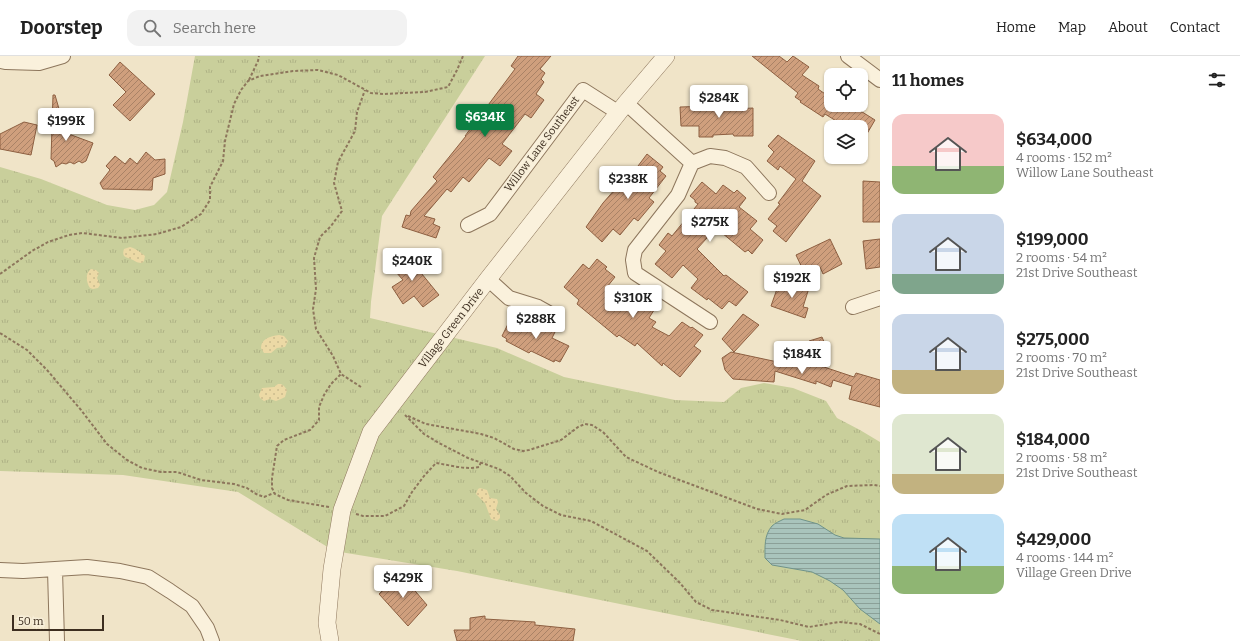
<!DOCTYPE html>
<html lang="en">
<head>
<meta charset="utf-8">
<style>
  body { margin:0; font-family:Bitter,serif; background:#f2f2f2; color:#222; height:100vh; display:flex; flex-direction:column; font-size:15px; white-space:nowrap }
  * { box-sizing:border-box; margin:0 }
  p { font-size:13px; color:#767676 }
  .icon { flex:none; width:22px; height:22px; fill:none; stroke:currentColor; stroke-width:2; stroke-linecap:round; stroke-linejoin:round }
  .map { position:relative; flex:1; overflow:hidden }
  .side { display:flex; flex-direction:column; background:#fff; width:360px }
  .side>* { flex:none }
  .tools { position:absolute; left:824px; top:12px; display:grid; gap:8px }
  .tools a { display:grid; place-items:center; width:44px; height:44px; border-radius:8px; background:#fff; box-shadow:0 1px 3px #0004; font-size:20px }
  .scale { position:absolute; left:12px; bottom:10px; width:92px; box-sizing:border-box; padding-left:4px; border:2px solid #3d2e20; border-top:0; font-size:11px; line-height:14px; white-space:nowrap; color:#3d2e20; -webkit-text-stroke:3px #f7eed8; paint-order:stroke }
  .price { position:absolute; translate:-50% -34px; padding:0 9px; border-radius:4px; background:#fff; color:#222; font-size:13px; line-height:26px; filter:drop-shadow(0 1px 2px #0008) }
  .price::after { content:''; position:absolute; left:50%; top:24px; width:12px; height:9px; margin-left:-6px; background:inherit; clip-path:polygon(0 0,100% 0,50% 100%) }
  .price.active { background:#0b8043; color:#fff }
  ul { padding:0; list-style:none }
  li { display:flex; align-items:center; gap:12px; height:100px; padding:0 12px }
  li span { display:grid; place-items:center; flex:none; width:112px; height:80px; border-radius:12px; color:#555 }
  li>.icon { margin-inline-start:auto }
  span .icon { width:48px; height:48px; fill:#fffc; stroke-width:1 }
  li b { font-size:17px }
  h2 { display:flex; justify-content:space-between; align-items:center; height:48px; padding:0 12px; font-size:17px }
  header { display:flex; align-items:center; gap:24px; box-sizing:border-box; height:56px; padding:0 20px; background:#fff; border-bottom:1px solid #e0e0e0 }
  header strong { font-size:19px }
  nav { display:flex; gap:22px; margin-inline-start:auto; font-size:14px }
  .search { width:280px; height:36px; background:#f2f2f2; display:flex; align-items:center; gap:10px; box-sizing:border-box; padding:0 14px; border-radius:12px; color:#767676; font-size:15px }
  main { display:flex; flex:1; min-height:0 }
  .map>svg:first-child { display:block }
</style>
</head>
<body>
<header>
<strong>Doorstep</strong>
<div class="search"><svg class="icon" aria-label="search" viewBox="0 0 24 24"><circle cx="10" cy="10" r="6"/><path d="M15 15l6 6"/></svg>Search here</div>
<nav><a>Home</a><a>Map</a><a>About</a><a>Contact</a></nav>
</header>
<main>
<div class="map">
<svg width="880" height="585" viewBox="0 0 880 585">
  <defs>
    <pattern id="grass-tufts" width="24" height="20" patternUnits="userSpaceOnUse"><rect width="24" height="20" fill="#c9cf9b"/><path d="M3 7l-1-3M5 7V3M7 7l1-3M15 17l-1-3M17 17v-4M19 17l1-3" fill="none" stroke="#aeb285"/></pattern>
    <pattern id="sand-dots" width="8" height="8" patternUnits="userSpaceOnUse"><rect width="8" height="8" fill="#ecd9a5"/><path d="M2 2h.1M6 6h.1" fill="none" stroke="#cbbb8e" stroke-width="1.8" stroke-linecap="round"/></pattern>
    <pattern id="water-rules" width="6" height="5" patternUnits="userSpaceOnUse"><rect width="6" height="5" fill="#a9c4bc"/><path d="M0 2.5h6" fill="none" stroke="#8ba098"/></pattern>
    <pattern id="building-hatch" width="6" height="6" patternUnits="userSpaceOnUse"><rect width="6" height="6" fill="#cf9f7d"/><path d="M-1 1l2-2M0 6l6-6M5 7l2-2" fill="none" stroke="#a98266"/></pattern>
  </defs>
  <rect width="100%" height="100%" fill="#f0e4c8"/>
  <!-- grass -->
  <path fill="url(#grass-tufts)" d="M195,0H485L382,160L371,246L370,262L497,292L564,321L675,344L724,346L741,332L764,327L793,332L826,345L837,362L860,374L880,386V585H802L457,515L334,495L238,436L123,419L0,415V111L41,123L107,149L135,154L154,149L167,136L183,66Z"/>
  <!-- sand -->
  <path fill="url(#sand-dots)" d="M130,191C137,193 140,196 145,200L144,205L142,207C138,207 136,206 133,204C127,201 121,202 124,193Z
    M91,213L96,214L99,217L97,222L100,229L98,232L93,233L90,232C86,226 85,217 91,213Z
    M279,279L284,280L288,285L285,291L277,292L271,297H264L261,292C261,283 270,280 279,279Z
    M278,328H281L284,330L287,334L285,341L281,343L276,345L270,343L264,345L260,342L259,339L262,332L274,331Z
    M480,432L487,434L490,442L497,443L498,446L496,453L500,459V462L497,465L491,463L485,447L476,438L478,433Z"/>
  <!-- water -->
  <path fill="url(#water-rules)" stroke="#6f938a" d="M784,463H800L818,468L835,479L844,482L880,483V568L860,553L843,534L830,525L812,516L772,509L765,502C765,491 764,479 772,470C775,467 780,465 784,463Z"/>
  <!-- building -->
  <path fill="url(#building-hatch)" stroke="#8d5f41" d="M518,0H551L540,13L545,17L541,23L544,26L536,38L544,44L531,62L525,58L502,88L512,95L500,110L489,102L469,126L463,121L451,136L447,133L424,160L435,163L433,168L440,171L436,182L402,171L406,159L410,160L411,155L437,125L433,121L466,80H465L515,13L511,10Z
    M752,0H779L787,6L793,0L809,11L802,19L819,30L818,33L831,42V49H851L875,64L861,88V71H846L825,58L823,61L800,46L801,45L795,41L798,37Z
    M120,6L155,38L130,65L113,49L126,36L109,19Z
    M53,39H55L66,77L93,87L86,105L82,107L79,105L74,108L70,106L66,108L62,107L56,111L54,105L51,103Z
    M732,42L733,53L753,52V80H734L733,78L713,79V81H699V70H681L680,51L712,50V43Z
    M24,66L37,69L31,99L0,93V78Z
    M778,79L815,105L802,125L821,140L786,186L773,175L777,170L768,163L780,148L778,147L796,123L780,110L778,114L767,105L774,96L768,90Z
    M146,96L155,104L165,103V118L153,122L152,134L103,133L100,127L110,114L106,110L115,100L125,108L130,102L137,108Z
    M647,98L663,111L660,115L666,120L649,142L654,146L638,165L634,162L620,179L613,173L602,186L586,171L603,147L630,116L632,118Z
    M863,125L880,126V166H863Z
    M702,126L716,138L723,129L734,137L737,134L746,142L739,151L757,165L750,173L763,184L752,198L748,194L745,196L716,172L697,193L724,220L726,219L748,236L736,250L729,245L722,253L708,242L707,244L691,232L698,223L683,209L672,222L655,208L666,195L659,189L668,177L672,180L698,148L695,146V144L690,140Z
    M830,183L842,208L823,218L820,211L805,218L796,199Z
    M880,183V211L866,213L863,185Z
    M404,196L439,239L423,251L414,240L403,248L392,231L403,224L388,207Z
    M597,203L607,211L605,213L615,221L607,231L613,236L610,239L626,251L635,240L645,246L647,244L656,251L649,262L656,266L652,271L669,280L682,266L691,272L692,271L703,279L694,290L701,295L680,321L663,307L662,310L637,287L635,290L619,279L617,281L577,248L579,244L564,231L583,208L589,213Z
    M791,226L809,232L803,251L808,252L805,262L771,250L778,230L788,233Z
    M743,258L759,269L734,296L722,283Z
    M529,262L543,269L544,266L557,272L552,282L569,290L560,306L555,304L554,306L531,295L529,297L506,285L507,283L502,280L510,264L525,272Z
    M822,281L827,293L813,298L809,285Z
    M731,296L787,308L790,303L796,306L797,302L854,321L856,317L880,324V351L849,343L852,330L833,324L831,331L816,325V328L775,315L774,326L733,323L725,314L722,302Z
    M400,517L427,549L408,570L379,538Z
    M485,560V563L535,566V569L575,573L573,585H457L454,574H470V562Z"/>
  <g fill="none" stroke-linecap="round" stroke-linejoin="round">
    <defs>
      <path id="minor" d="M848,0L880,24
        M0,5L6,6L39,7L63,0
        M626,47L692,107L678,139L635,194L633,204L635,217L710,266
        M692,107L710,100L725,102L746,111L769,137
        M468,169L490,158L583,34L619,57
        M488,223L509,242L538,251L556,261
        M853,251L880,242
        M0,514L23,515L87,511L120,515L148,521L170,535L192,550L207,572L212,585
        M55,514L57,585"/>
      <path id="tertiary" d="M330,585L327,567L332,513L342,454L371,376L488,223L626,47L666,0"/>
    </defs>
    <!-- minor casing -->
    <use href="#minor" stroke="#8d765c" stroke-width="16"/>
    <!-- tertiary casing -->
    <use href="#tertiary" stroke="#8d765c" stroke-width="18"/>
    <!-- path -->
    <path stroke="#8d765c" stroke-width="2" stroke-dasharray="3 2" stroke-linecap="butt" d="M249,24L258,5L259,0
      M0,218L32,195L48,186L69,179L82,177L122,182L157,178L181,171L201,158L210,144V131L223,105L225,85L234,48L241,34L248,25L260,20L293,15L318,14L338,19L371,37L383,38L425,36L448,31L457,14L463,0
      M0,277L27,294L47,314L81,354L107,388L127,404L142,412L161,416H177L201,424L234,428L247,432L256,438L264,441L274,437
      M361,331L341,318L333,300L316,273L313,253L316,233L314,202L320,181L331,170L342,155L334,127L338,106L355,75L357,56L365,34
      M405,359L424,378L439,387L468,402L499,413L510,420L526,437L543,450L561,459L591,465L647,495L680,527L696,546L712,554L780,564L809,571L839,566L860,568L880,578
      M408,360L426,368L481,378L494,382L514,393L523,395L529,394L561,384L578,371L585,368L592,369L603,376L626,401L658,416L757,453L782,458L805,454L826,439L847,430L874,429L880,430
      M329,451L288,444L275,438L272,432V422L277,390L284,384L310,374L319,364V351L324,339L331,328L341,318
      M356,458L363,460H385L404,450L412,436L424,420L436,407C450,409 465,414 479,411L481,406"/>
    <!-- minor -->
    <use href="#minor" stroke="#faf1dc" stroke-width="14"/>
    <!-- tertiary -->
    <use href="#tertiary" stroke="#faf1dc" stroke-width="17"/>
  </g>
  <g text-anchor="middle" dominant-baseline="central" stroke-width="3" stroke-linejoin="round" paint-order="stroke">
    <!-- street labels -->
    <g font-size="11" fill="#3d2e20" stroke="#f7eed8">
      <text transform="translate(542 88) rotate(-53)">Willow Lane Southeast</text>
      <text transform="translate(451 272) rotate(-52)">Village Green Drive</text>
    </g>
  </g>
</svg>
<div class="tools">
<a><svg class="icon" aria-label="locate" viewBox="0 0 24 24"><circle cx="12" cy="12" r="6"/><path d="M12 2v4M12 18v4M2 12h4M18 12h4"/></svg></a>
<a><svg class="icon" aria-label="layers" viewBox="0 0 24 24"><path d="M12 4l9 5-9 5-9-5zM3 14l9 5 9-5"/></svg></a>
</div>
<div class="scale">50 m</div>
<b class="price" style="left:719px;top:63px">$284K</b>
<b class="price active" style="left:485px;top:82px">$634K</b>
<b class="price" style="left:66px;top:86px">$199K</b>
<b class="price" style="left:628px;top:144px">$238K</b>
<b class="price" style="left:710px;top:187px">$275K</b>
<b class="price" style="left:412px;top:226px">$240K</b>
<b class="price" style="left:792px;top:243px">$192K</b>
<b class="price" style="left:633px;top:263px">$310K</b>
<b class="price" style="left:536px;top:284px">$288K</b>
<b class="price" style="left:802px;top:319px">$184K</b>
<b class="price" style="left:403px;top:543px">$429K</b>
</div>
<section class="side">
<h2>11 homes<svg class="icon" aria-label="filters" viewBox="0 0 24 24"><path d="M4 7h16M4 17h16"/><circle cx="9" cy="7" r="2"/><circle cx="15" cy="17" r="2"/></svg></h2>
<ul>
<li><span style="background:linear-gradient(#f6c9c9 65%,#8fb573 0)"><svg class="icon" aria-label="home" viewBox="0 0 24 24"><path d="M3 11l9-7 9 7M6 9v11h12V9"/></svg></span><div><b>$634,000</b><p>4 rooms · 152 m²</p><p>Willow Lane Southeast</p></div></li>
<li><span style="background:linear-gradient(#c9d6e8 75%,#7fa58c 0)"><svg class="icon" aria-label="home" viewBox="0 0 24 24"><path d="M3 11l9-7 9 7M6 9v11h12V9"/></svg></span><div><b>$199,000</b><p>2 rooms · 54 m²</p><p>21st Drive Southeast</p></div></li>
<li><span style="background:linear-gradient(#c9d6e8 70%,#c2b280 0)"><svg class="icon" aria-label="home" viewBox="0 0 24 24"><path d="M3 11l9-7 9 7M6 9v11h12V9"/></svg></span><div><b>$275,000</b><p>2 rooms · 70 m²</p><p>21st Drive Southeast</p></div></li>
<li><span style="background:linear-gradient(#dfe7d0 75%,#c2b280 0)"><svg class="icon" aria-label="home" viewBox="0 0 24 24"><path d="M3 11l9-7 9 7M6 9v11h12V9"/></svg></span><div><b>$184,000</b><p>2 rooms · 58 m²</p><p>21st Drive Southeast</p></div></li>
<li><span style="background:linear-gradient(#bfe0f5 65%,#8fb573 0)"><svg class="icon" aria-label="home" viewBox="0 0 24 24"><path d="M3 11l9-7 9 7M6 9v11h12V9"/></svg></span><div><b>$429,000</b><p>4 rooms · 144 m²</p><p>Village Green Drive</p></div></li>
</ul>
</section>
</main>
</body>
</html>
